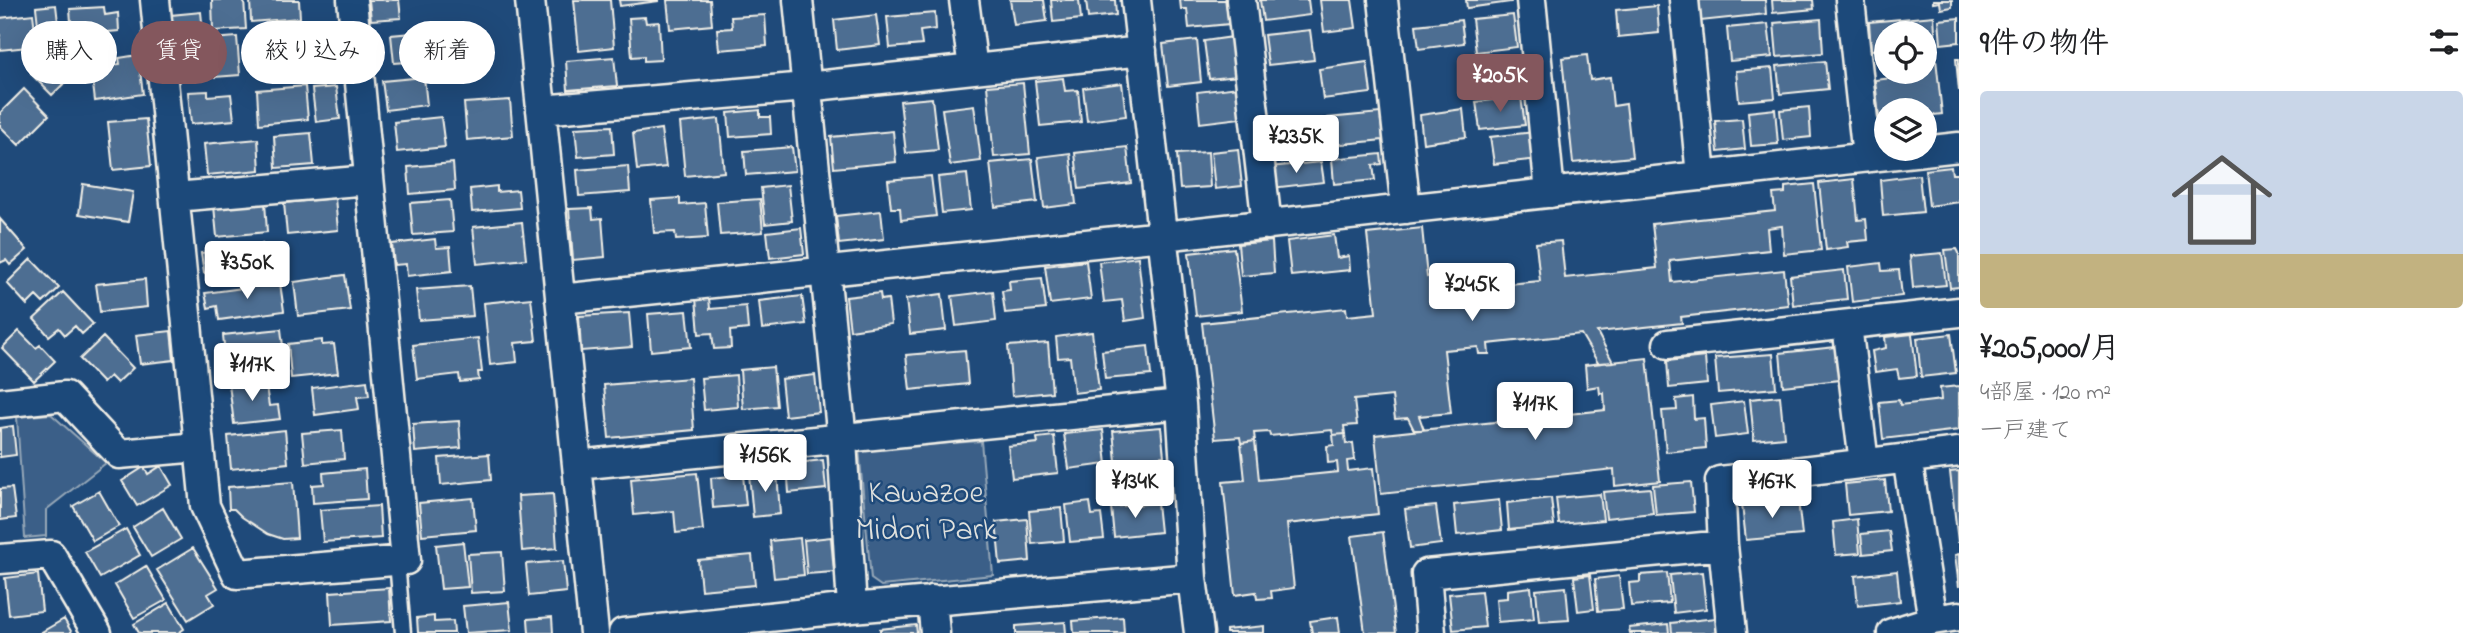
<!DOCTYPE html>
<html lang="ja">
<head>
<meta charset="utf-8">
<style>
  body { margin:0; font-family:"Indie Flower","Klee One",sans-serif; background:#f2f2f2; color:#202124; height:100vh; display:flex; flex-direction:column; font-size:26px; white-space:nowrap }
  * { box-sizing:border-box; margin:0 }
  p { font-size:23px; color:#757577 }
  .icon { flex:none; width:38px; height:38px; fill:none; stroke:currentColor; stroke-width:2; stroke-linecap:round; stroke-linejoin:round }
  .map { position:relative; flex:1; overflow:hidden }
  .sheet { display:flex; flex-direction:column; background:#fff; width:525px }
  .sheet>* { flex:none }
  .top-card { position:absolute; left:21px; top:21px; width:665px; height:63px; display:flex; gap:14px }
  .fabs { position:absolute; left:1874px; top:21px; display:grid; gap:14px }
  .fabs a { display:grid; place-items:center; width:63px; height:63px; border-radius:50%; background:#fff; box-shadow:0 7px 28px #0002; font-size:35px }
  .price { position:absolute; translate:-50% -60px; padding:0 16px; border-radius:7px; background:#fff; color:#222; font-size:23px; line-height:46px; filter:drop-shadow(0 2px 4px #0008) }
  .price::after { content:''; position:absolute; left:50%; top:42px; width:21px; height:16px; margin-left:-10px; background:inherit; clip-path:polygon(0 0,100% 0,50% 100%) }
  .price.active { background:#84575d; color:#fff }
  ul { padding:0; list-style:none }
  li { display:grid; align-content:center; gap:14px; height:371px; padding:0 21px }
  li span { display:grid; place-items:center; height:217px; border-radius:7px; color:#555 }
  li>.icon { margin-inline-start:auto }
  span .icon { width:126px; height:126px; fill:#fffc; stroke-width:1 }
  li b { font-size:30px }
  h2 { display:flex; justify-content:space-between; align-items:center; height:84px; padding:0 21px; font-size:30px }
  .chip { padding:0 24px; border-radius:32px; background:#fff; box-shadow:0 7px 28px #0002; font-size:24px; line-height:63px }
  .chip.active { background:#84575d; color:#fff }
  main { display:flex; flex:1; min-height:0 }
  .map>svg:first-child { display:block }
</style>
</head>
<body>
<main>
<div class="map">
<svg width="1959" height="633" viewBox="0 0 1959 633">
  <rect width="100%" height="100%" fill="#1f4a7a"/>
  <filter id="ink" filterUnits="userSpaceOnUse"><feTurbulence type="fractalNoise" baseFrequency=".0143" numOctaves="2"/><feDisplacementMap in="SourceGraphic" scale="14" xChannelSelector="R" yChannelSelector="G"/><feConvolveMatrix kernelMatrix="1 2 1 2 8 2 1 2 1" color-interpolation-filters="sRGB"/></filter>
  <g filter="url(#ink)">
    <!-- green -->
    <path fill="#3a5f88" stroke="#97a8b8" stroke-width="2" d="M51,414L106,463L46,510V536L25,538L17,417Z
      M981,441L993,575L881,586L871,579L859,449Z"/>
    <!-- building -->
    <path fill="#4d6e92" stroke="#f4f1e8" stroke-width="2" d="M212,0H244L246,29L213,31Z
      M250,0H299L300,18L251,22Z
      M369,0H399L401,18L371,20Z
      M574,0H610L614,47L579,51Z
      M619,0H658V1L620,6Z
      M667,0H710L712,25L670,29Z
      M1010,0H1044L1047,21L1014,25Z
      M1051,0H1079L1081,19L1053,22Z
      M1086,0H1115L1116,15L1088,18Z
      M1180,0H1226L1229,24L1189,28L1187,9H1181Z
      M1260,0H1308L1310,15L1263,21Z
      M1320,0H1352L1356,28L1324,32Z
      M1466,0H1511V2L1467,8Z
      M1699,0H1765L1766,14L1701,21Z
      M1772,0H1813L1814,9L1773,13Z
      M1933,0H1952V7L1941,9L1940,2L1933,3Z
      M56,5L59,31L39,34L36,7Z
      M1657,6L1659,33L1618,37L1616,10Z
      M104,7L105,15L118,13L119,31L72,35L70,9Z
      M201,12L205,51L175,55L171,15Z
      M935,13L936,29L920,31L922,45L890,48L887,17Z
      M33,14L37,46L0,50V18Z
      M765,15L767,46L719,50L717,29L732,28L731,17Z
      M876,15L880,45L837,50L834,20Z
      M1513,15L1517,47L1476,52L1472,19Z
      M1934,16L1936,45L1925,46V33H1886V49L1871,50L1869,22Z
      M645,17L646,23L659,22L661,60L644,61V56L632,57L629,18Z
      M1959,18V42L1941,44L1939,20Z
      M1821,19L1823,53L1777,57L1774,23Z
      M1461,20L1464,43L1419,49L1416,25Z
      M1768,24L1772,57L1730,61L1727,28Z
      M444,30L447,65L421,68V61L394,63L391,35Z
      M1310,30L1314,60L1268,65L1264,35Z
      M237,37L240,75L215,77L212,39Z
      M1233,37L1238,76L1209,79L1204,41Z
      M308,38L310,64L267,67L265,41Z
      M1197,40L1201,82L1168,86L1163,44Z
      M59,46L81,67L52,95L31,74Z
      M138,55L143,94L95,101L92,76L100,75L98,67L120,64L119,58Z
      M1587,55L1590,80L1610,77L1613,106L1626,104L1632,157L1573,163L1562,58Z
      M614,57L617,86L568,90L566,61Z
      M1936,59L1942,114L1925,116V110H1886V134L1881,135L1875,80L1899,77V72H1925V61Z
      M1956,59H1959V91Z
      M1825,61L1828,89L1780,94L1777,66Z
      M1367,62L1371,93L1323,99L1319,69Z
      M1507,63L1510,94L1473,98L1470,67Z
      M1772,68L1775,98L1739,101L1736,71Z
      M424,77L427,105L386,110L382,81Z
      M1063,78L1065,91L1078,90L1081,122L1040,126L1035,81Z
      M1023,83L1030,154L994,157L987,86Z
      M1122,83L1126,116L1087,121L1083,88Z
      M305,86L308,119L259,124L257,90Z
      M336,87L340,119L316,122L312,89Z
      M1238,87L1241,118L1200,123L1197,92Z
      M24,89L49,115L19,145L0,126V113Z
      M208,91V96L231,94L234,120L191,124L188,92Z
      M1521,97L1525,125L1480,130L1476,102Z
      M932,98L938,150L906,153L900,101Z
      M510,100L513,136L467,140L464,103Z
      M974,105L981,161L950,165L942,109Z
      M1809,107L1811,137L1783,140L1780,110Z
      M1463,109L1466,137L1423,143L1420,115Z
      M1775,109L1778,144L1751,146L1748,112Z
      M760,110V117H770L771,134L730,137L728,113Z
      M1380,113L1383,140L1332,145L1328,118Z
      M441,117L445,147L397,152L394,122Z
      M146,119L151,166L113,170L108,122Z
      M719,119L724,172L685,176L680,123Z
      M1321,119L1324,146L1279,152L1276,125Z
      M1742,119L1745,149L1718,152L1715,121Z
      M612,126L614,154L578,157L575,128Z
      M661,129L666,167L637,170L633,133Z
      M893,131L896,162L834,168L831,137Z
      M1535,132L1538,159L1494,164L1490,137Z
      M311,133L314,165L276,168L274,136Z
      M258,139L260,170L207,175L204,144Z
      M792,147L795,171L746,175L744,151Z
      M1127,147L1131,183L1079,189L1075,153Z
      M1238,149L1242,186L1215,189L1211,152Z
      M1208,152L1210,187L1180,189L1177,154Z
      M1070,153L1076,204L1044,208L1038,157Z
      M1381,154L1382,164L1373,165L1375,180L1334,184L1332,159Z
      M1032,159L1037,202L995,207L990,163Z
      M1321,162L1324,182L1272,188L1269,167Z
      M453,163L455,190L410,194L408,167Z
      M628,166L630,192L579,196L577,170Z
      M1951,167L1952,174H1959V202L1929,206L1925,170Z
      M967,174L971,210L942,213L938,177Z
      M1919,175L1923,212L1883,216L1880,180Z
      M931,176L936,216L901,220L900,208H891L888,180Z
      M1854,179L1858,220L1866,219L1868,240L1847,242L1848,247L1826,250L1819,183Z
      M83,184L133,192L128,222L79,214Z
      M1814,184L1821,250L1784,254L1782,226L1767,228L1769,250L1670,261L1672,282L1784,270L1788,305L1681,317L1682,323L1597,332L1613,362L1598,363L1581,334L1488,344L1489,354H1479L1478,347L1444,350L1451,413L1419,416L1424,430H1414L1408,418L1395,419L1392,396L1354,400L1357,425L1344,426L1345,434L1333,435L1332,430L1270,436L1269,432L1254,433L1255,441L1241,443L1240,437L1215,439L1202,323L1346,308L1347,316L1376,313L1367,234L1422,228L1427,277L1437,275L1438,285H1443L1445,308L1478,305L1477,287L1540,281L1536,243L1561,241L1565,278L1657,268L1652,224L1775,211L1773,194L1785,193V187Z
      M788,185L792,221L765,224L761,188Z
      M497,186V192L518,190L520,208L472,212L470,189Z
      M335,198L338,230L287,235L284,203Z
      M680,198V205L705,203L708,238L676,240L675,232L654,233L651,200Z
      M760,199L763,232L720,235L717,202Z
      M450,200L453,232L413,235L410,203Z
      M265,202L267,232L217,237L214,206Z
      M592,208L593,219L602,218L605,257L573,260L569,209Z
      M881,211L884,239L839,244L836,216Z
      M0,219L27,250L10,265L6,260L0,263Z
      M522,222L526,259L477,264L473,227Z
      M801,228L804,254L770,258L767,232Z
      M1334,235L1337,258L1349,256L1350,270L1291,276L1287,241Z
      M435,239L436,248L450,247L452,271L407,276L406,264L394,265L392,244Z
      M1272,241L1274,273L1241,276L1238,244Z
      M262,244L266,272L212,280L211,272L204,273L201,253Z
      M1234,248L1242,311L1196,316L1189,253Z
      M1957,249L1959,253V287L1950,288L1945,250Z
      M1942,253L1946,285L1913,288L1910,256Z
      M1138,257L1145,318L1125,321L1122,300L1104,302L1099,262Z
      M31,259L59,288L43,303L36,296L27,305L7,283Z
      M1086,261L1091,299L1050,304L1045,266Z
      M1881,263L1882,271L1899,270L1902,296L1852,302L1848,267Z
      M1844,270L1847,299L1793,305L1790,276Z
      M345,275L350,310L298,316L294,282Z
      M1042,278L1046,309L1005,313L1002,291L1010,290L1009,281Z
      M145,279L147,307L100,312L96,284Z
      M280,283L284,311L219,320L217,306L208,308L205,293Z
      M470,286L473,316L419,320L416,290Z
      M993,291L996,321L956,326L952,296Z
      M63,292L93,324L82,334L75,326L65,335L59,328L49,336L34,319Z
      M880,293L881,300L888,299L891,324L850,330L846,297Z
      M942,294L946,330L910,334L906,299Z
      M802,296L806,324L762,329L759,301Z
      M709,297L710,309L746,306L748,329L730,331L731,348L714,349L712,333L699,334L696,298Z
      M531,298L536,341L515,343L517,362L490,365L484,303Z
      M687,311L691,347L651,351L648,314Z
      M629,313L632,347L581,351L579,316Z
      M281,329L285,363L241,368L240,353L225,355L223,335Z
      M19,331L36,348L40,345L55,361L34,381L2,348Z
      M171,331L174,360L140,364L136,335Z
      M1092,332L1099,390L1074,393L1070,357L1058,358L1056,337Z
      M1912,334L1917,376L1899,378L1897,369L1875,372L1872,351L1886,348L1885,337Z
      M1951,334L1956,373L1921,377L1917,338Z
      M103,337L133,368L117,383L110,376L103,383L80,359Z
      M478,338L482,372H478L479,380L460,382L459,374L417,379L413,345Z
      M322,340V345L334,344L338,373L291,378L288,344Z
      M1048,343L1052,392L1012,396L1008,346Z
      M1148,346L1151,375L1105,379L1102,351Z
      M1835,347L1839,380L1783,386L1780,353Z
      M965,350L968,384L910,390L906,355Z
      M1773,354L1776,388L1718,393L1715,358Z
      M1705,357L1707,384L1669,388L1667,361Z
      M1647,358L1660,481L1615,486L1614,469L1381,494L1375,435L1605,410L1604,393L1600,394L1599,386L1587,388L1585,365Z
      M773,367L777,406L743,409L740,370Z
      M736,375L738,407L704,410L701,378Z
      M815,375L819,412L785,416L781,379Z
      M690,378L694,430L609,438L604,385Z
      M265,380L269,406L278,405L280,419L234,424L229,384Z
      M367,381L369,396L357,397L359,409L315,415L312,388Z
      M1959,386V430L1883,439L1879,402L1899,400L1900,405L1941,400L1940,388Z
      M1780,396L1784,437L1754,440L1750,399Z
      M1693,397L1694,419L1704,418L1706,448L1666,452L1662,411L1677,410L1676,399Z
      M1744,401L1748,434L1715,438L1711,405Z
      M459,421L461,448L415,452L413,424Z
      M13,426L16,455L0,457V428Z
      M1161,427L1164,456L1116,461L1113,431Z
      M285,430L288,463L231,469L228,436Z
      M342,430L344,459L305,463L302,433Z
      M1103,430L1107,464L1069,469L1064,434Z
      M1345,434L1346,444L1353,443L1355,460L1347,461L1348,471L1373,468L1378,514L1287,524L1294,588L1271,591L1272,598L1257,599L1256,592L1235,595L1223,482L1245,480L1241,443L1255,441L1259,480L1338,472L1337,462L1328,463L1327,446L1334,445L1333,435Z
      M1054,436L1058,473L1012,478L1008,446L1038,443L1037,438Z
      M489,454L491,480L441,485L439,458Z
      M823,460L826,489L789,493L787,464Z
      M161,466L172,485L137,506L122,481L144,467L148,474Z
      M365,469L367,499L313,503L312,485L324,484L323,473Z
      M1959,471V542H1958L1950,472Z
      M777,472L780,514L753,517L749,474Z
      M697,473L703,530L676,533L674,511L634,515L631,479Z
      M743,475L746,505L713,508L711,478Z
      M1885,480L1888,511L1848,515L1845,484Z
      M293,482L297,538L283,539L268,534L242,517L234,509H229L228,487Z
      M1691,482L1694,512L1656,515L1653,485Z
      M12,488L16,518L0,520V489Z
      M1650,488L1653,513L1606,518L1603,492Z
      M99,491L119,526L93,541L73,506Z
      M553,494L557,548L522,551L518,496Z
      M1600,494L1603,520L1559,524L1556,498Z
      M473,498L476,530L422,535L419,503Z
      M1551,498L1554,525L1509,530L1507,503Z
      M1499,500L1502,530L1457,535L1454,505Z
      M1798,500L1802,535L1746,540L1742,505Z
      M1090,502L1092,515L1101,514L1104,539L1070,542L1066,505Z
      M1157,503L1160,532L1114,537L1111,507Z
      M379,506L381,538L323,542L320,510Z
      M1436,506L1441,544L1410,548L1405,509Z
      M163,508L181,539L151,557L133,527Z
      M1061,508L1064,541L1032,544L1029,511Z
      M1027,519L1030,561L1000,564L996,522Z
      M1857,519L1860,553L1836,555L1833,522Z
      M126,529L140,555L100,578L85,552Z
      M1889,531L1892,551L1863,554L1861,534Z
      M1383,532L1396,633H1365L1352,536Z
      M831,537L834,572L807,574L804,540Z
      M800,538L804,575L774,578L770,541Z
      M463,542L468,587L441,589L436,545Z
      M193,548L218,588L208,594L214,604L188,620L157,570Z
      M502,552L505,591L471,593L468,554Z
      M1959,554V587L1955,555Z
      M752,555L755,585L701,590L698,560Z
      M563,561L566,592L529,596L526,564Z
      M146,566L166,600L134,618L115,585Z
      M1897,571L1900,601L1858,606L1855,576Z
      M1702,572L1706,609L1674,613L1670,575Z
      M1667,573L1670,603L1631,606L1629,583L1640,582V575Z
      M38,574L42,611L9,615L5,578Z
      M1590,575L1594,609L1578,611L1574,577Z
      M1619,576L1623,609L1598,611L1595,579Z
      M1531,587L1534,619L1498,622L1496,599L1507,598V590Z
      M1566,587L1569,620L1539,622L1536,590Z
      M389,588L391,621L332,625L330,592Z
      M1481,591L1485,627L1453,630L1449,594Z
      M509,602L512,630L466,633L463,606Z
      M169,603L184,629L178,633H139L134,624Z
      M434,616V622L453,621L454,633H418L417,618Z
      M552,617L553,633H529L528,619Z
      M1123,617L1124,633H1074L1073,621Z
      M1338,617L1340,633H1312L1310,621Z
      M1716,618L1718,633H1672L1671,623Z
      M64,619L72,633H40Z
      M1065,622L1066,633H1016V626Z
      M1668,624L1669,633H1630L1629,628Z
      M916,625L917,633H880V629Z
      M1264,626V633H1226V630Z"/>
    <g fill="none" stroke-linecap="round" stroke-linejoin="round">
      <defs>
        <path id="service" d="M397,561L403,633"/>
        <path id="minor" d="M155,0L205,506L237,574L406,560L352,0
          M530,0L594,633
          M798,0L842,440L852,608
          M964,0L973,69
          M1136,0L1181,404L1192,578L1199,633
          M1241,0L1267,225
          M1383,0L1406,209
          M1531,0L1550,193
          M1684,0L1701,176
          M1850,0L1867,157
          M541,110L806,87L1142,51
          M175,197L369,180
          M560,299L1163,236L1959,147
          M1847,325L1864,463
          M1668,344L1959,312
          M0,403L65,396L119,454L199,447
          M1907,458L1933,620
          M577,465L1181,404
          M0,559L51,555L97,633
          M932,600L935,633
          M623,633L852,608L1192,578
          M1431,633L1426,574L1723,545
          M1732,633L1723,545L1720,481L1959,452
          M1892,633L1933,620L1959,616"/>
      </defs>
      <!-- service casing -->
      <use href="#service" stroke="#f4f1e8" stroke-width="19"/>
      <!-- minor casing -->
      <use href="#minor" stroke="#f4f1e8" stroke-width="33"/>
      <!-- service -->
      <use href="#service" stroke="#1f4a7a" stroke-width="14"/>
      <!-- minor -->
      <use href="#minor" stroke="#1f4a7a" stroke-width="28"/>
    </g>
  </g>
  <g text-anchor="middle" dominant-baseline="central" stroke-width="5" stroke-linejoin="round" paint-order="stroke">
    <!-- park labels -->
    <g font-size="32" fill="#e1e2de" stroke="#1f4a7a">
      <text x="926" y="494">Kawazoe<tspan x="926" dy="37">Midori Park</tspan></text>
    </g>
  </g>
</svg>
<div class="fabs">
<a><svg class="icon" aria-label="locate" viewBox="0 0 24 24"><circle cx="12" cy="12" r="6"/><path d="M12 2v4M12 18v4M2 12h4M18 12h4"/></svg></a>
<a><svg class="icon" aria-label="layers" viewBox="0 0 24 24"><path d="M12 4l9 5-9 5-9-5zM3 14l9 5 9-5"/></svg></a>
</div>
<b class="price active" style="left:1500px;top:114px">¥205K</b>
<b class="price" style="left:1296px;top:175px">¥235K</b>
<b class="price" style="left:247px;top:301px">¥350K</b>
<b class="price" style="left:1472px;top:323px">¥245K</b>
<b class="price" style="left:252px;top:403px">¥117K</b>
<b class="price" style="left:1535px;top:442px">¥117K</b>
<b class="price" style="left:765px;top:494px">¥156K</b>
<b class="price" style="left:1135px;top:520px">¥134K</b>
<b class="price" style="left:1772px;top:520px">¥167K</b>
<div class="top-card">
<a class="chip">購入</a>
<a class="chip active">賃貸</a>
<a class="chip">絞り込み</a>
<a class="chip">新着</a>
</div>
</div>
<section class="sheet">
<h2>9件の物件<svg class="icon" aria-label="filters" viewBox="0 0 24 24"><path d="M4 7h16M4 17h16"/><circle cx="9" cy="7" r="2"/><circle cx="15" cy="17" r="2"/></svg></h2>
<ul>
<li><span style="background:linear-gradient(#c9d6e8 75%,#c2b280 0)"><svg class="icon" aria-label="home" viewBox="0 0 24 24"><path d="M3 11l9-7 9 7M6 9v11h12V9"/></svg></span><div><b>¥205,000/月</b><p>4部屋 · 120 m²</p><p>一戸建て</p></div></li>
</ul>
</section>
</main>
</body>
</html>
